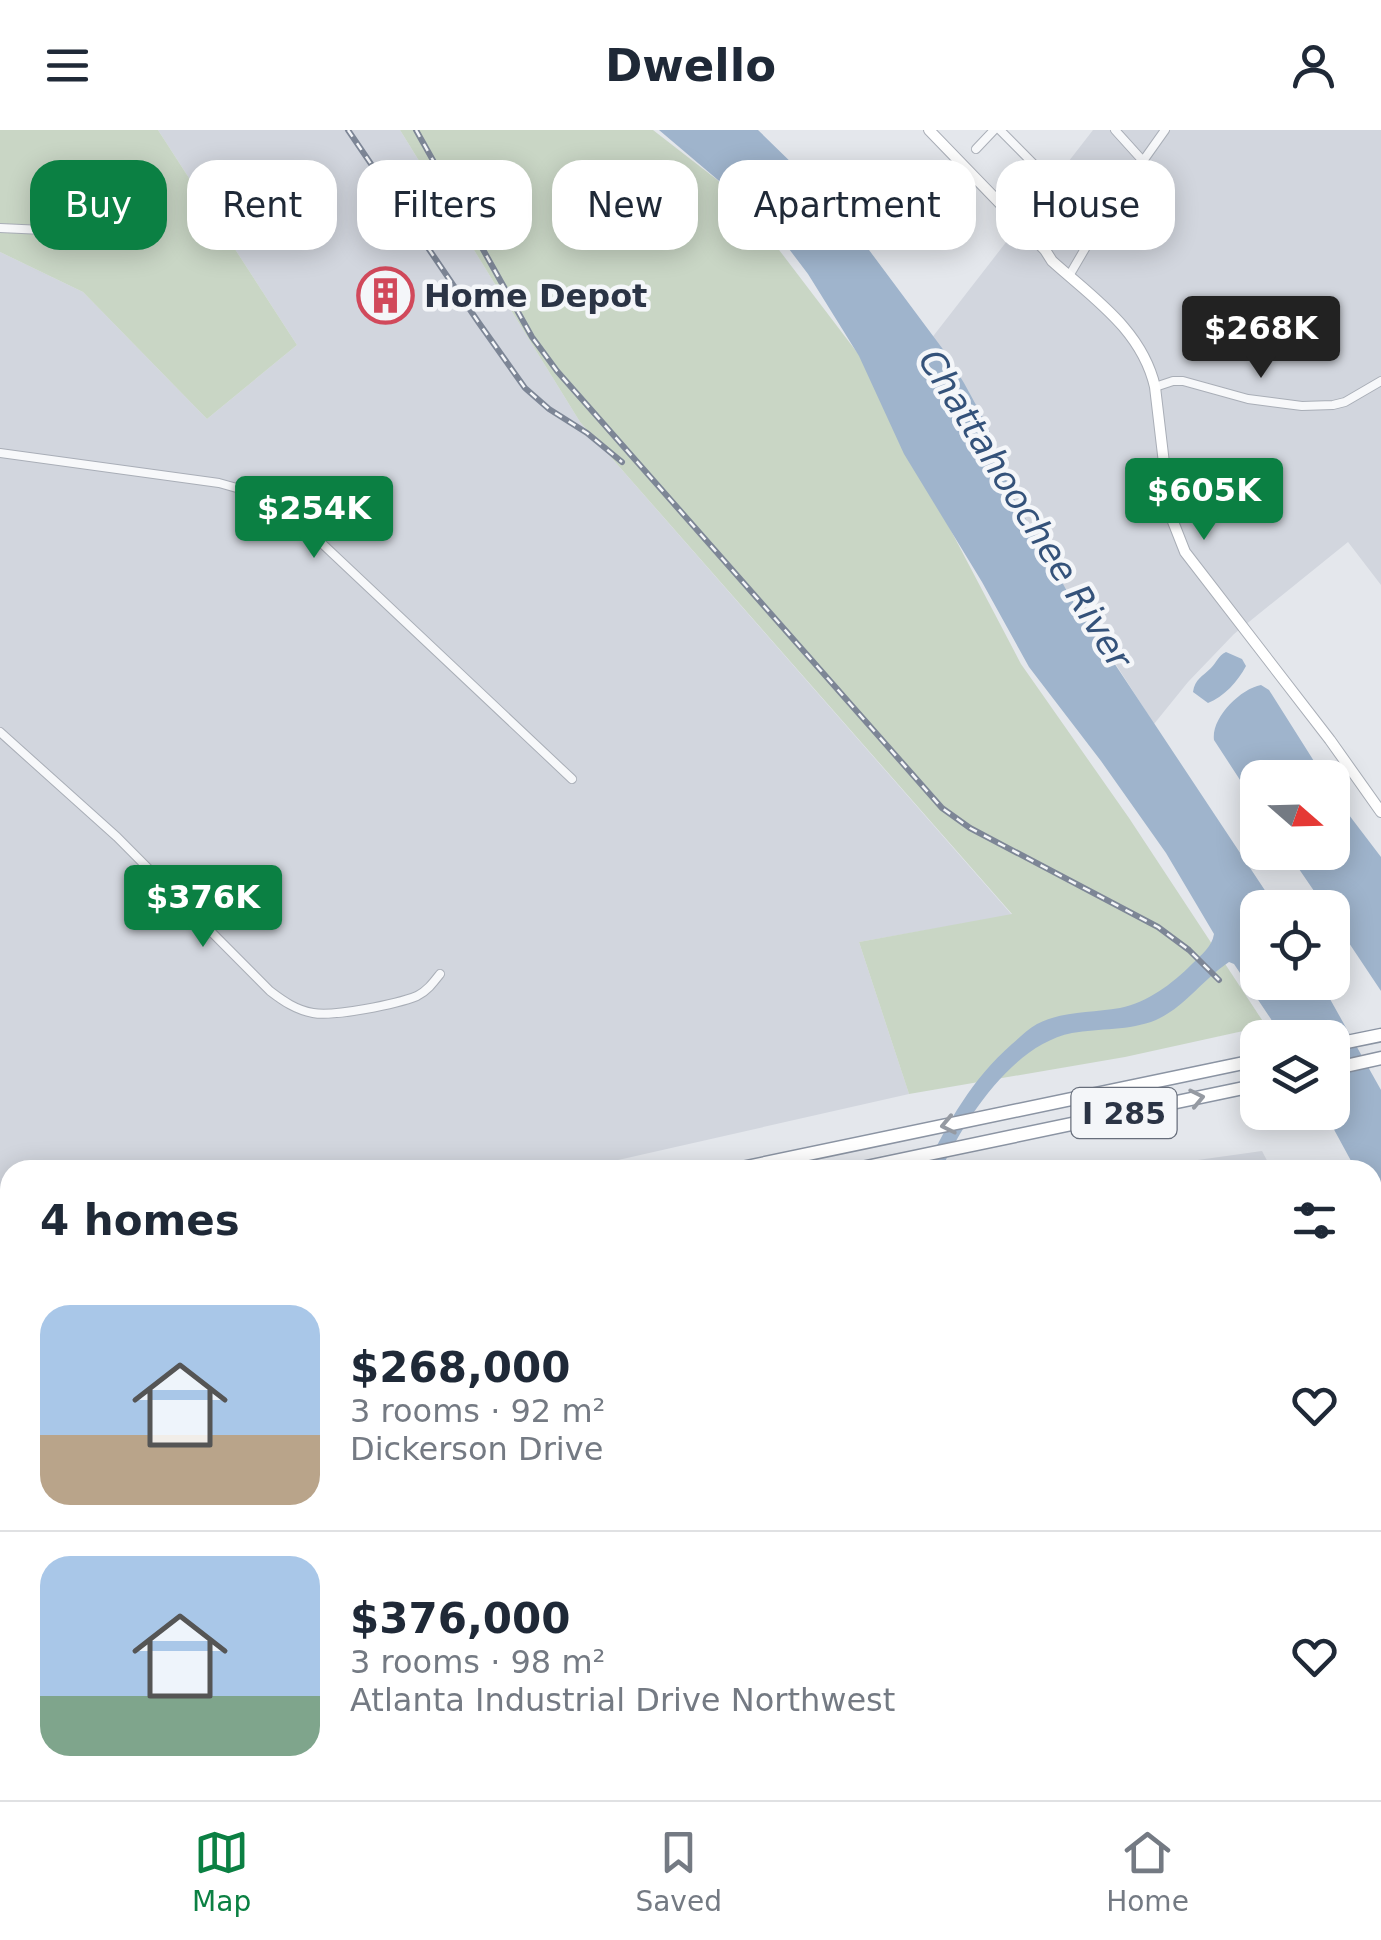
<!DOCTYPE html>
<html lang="en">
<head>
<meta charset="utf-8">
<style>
  body { margin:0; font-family:"DejaVu Sans",sans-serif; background:#f6f6f7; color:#1f2937; height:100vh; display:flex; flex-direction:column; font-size:38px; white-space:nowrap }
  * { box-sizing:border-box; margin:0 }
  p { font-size:32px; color:#747a83 }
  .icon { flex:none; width:55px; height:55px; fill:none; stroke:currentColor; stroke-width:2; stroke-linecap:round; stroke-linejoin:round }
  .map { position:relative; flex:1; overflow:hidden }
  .panel { position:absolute; left:0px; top:1030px; width:1382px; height:640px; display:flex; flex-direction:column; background:#fff; border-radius:30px 30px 0 0; box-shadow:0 5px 25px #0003 }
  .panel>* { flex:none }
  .guide { position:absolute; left:30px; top:30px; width:1322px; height:90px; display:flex; gap:20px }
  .needle { width:65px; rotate:110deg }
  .tools { position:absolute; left:1240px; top:630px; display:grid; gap:20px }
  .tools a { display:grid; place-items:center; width:110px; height:110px; border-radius:20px; background:#fff; box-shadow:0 5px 25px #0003; font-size:50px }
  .price { position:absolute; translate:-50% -85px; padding:0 22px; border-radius:10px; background:#0b8043; color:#fff; font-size:32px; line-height:65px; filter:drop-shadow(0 2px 5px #0008) }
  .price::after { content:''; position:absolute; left:50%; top:60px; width:30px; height:22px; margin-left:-15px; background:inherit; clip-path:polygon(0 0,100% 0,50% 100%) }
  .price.selected { background:#222; color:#fff }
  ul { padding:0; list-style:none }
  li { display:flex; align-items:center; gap:30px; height:250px; padding:0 40px }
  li+li { border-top:2px solid #e0e1e3 }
  li span { display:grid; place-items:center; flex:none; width:280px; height:200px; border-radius:30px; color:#555 }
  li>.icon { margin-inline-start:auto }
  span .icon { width:120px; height:120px; fill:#fffc; stroke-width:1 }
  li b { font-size:42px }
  h2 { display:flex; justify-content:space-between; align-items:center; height:120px; padding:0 40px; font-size:42px }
  .chip { padding:0 35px; border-radius:30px; background:#fff; box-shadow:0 5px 25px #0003; font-size:35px; line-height:90px }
  .chip.selected { background:#0b8043; color:#fff }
  header { display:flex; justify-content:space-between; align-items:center; height:130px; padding:0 40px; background:#fff; font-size:45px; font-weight:600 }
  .dock { display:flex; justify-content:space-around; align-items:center; height:140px; border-top:2px solid #e0e1e3; background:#fff; font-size:28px; color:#747a83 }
  .dock a { display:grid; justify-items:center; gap:5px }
  .dock .selected { color:#0b8043 }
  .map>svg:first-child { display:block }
</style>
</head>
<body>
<header><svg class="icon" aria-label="menu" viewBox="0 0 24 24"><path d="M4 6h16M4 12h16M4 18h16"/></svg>Dwello<svg class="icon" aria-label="person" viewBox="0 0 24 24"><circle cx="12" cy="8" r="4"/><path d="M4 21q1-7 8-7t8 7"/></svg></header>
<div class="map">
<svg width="1381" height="1670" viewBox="0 0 1381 1670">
  <rect width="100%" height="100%" fill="#e4e7ec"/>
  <!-- built -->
  <path fill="#d2d6de" d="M158,0H400L580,292L1012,785L859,812L909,964L574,1040H10V1060L0,1056V122L83,162L207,289L297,215Z
    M1093,0H1381V455L1348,412L1234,504L1188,552L1154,594L1083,483L1029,407L931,209Z
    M1262,1021L1272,1040H1126Z
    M1373,1229L1381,1245V1670H157L155,1660H1372Z
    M10,1329V1556L0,1552V1330Z"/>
  <!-- green -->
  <path fill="#c9d6c5" d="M0,0H158L297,215L207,289L83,162L0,122Z
    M400,0H653L738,66L869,238L927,355L1021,534L1129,688L1266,896L1125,927L909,964L859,812L1012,784L580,292Z"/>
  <!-- water -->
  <path fill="#9fb4cc" d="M659,0H758L837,77L945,222L964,253L987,295L1011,363L1071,468L1276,777L1258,778V852L1321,853L1381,960V1086L1373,1070L1372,1040H1356L1325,983L1332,982V908L1283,907L1234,834L1229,832C1203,849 1185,877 1156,890C1129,901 1100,898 1072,903C1012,915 965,989 941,1040H925C948,992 972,949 1012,914C1020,907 1028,899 1037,894C1062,881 1092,883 1120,878C1148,872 1172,854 1192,834C1201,825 1212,817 1214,804L1166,723L1101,631L1029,537L982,452L904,324L859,226L808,144L786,115L744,72Z
    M1226,522L1242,529L1246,536C1238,551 1224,567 1208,573L1193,562C1195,549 1202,547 1211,538C1217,532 1218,526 1226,522Z
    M1261,555L1269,560L1324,647L1258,648L1257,676L1214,610C1211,588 1240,559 1261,555Z
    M1333,664L1381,727V861L1333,789L1332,778L1325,777L1288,723L1332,722Z"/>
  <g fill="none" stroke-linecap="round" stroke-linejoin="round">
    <defs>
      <path id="street" d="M1000,0L1098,99
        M1115,0L1143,31
        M976,19L994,0
        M0,98L43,100
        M1069,146L1124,52L1143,31L1165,0
        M1155,257L1173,251H1183L1248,269L1302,276L1333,275L1345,272L1381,251
        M0,323L219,353L258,364L278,375L296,389L572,649
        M0,602L117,707L270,861C283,871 296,880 313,883C334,887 397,874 417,866C427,861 433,853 440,844
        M0,1630L10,1633
        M825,1660L829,1670
        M7,1670L12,1660"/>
      <path id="secondary" d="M929,0L1045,120L1052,131C1093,168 1142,200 1155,257L1170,384L1185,422L1330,610L1381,682
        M0,1300L10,1308
        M0,1396H10
        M146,1660L149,1670"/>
      <path id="highway" d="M1332,915L1381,905
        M1332,939L1381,928
        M732,1040L1258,930
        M852,1040L1258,955
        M0,1192L10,1190
        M0,1216L10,1214
        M0,1314L10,1315"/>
    </defs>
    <!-- street casing -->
    <use href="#street" stroke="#a9aeb7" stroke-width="10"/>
    <!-- secondary casing -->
    <use href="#secondary" stroke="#a9aeb7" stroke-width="12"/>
    <!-- highway casing -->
    <use href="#highway" stroke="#8b94a3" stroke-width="15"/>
    <!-- street -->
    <use href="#street" stroke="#f7f8fa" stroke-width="8"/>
    <!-- secondary -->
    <use href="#secondary" stroke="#fff" stroke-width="10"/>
    <!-- highway -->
    <use href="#highway" stroke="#fff" stroke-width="12"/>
    <defs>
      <path id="rail" d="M348,0L479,193L525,258L549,279L587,303L622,332
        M416,0L532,207L557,241L942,678L970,698L1158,797L1189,820L1219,850"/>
    </defs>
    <!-- rail casing -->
    <use href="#rail" stroke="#7d8696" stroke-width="6"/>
    <!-- rail -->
    <use href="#rail" stroke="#f4f6f9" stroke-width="2.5" stroke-dasharray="8" stroke-linecap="butt"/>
  </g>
  <!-- one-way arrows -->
  <defs><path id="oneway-chevron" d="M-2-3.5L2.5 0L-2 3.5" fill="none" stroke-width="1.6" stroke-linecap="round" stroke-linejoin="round" transform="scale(2.5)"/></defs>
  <g stroke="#959aa2">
    <use href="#oneway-chevron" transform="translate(1197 968) rotate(-12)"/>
    <use href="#oneway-chevron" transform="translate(948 995) rotate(168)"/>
  </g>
  <!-- icons -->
  <defs>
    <symbol id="building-ring" viewBox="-11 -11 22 22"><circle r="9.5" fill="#f4f6f9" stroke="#d1495b" stroke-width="1.5"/><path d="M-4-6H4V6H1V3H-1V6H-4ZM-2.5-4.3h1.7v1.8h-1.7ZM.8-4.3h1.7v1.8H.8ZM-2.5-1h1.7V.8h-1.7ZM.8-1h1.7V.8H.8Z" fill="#d1495b"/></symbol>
  </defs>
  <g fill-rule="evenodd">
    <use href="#building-ring" x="354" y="134" width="63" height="63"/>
  </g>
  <g text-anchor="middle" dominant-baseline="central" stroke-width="9" stroke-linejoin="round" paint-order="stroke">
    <!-- shield labels -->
    <rect fill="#f4f6f9" stroke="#676e7b" stroke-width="2.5" x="1071.5" y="958" width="105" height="50" rx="8"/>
    <g font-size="30" font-weight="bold" fill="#2b3445">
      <text x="1124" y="983">I 285</text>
    </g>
    <!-- poi labels -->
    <g font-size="32" font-weight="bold" fill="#2b3445" stroke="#f4f6f9" text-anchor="start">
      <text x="424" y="166">Home Depot</text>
    </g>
    <!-- water labels -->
    <g font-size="35" font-style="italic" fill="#34527a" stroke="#f4f6f9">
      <text transform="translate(1025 379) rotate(58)">Chattahoochee River</text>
    </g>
  </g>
</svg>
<div class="tools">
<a><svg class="needle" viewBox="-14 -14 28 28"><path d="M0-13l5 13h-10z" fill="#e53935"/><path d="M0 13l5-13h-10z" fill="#747a83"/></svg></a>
<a><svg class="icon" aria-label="locate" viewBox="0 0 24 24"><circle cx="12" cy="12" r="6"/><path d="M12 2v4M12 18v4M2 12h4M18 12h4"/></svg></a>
<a><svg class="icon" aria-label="layers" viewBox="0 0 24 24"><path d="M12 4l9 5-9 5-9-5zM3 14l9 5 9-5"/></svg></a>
</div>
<b class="price selected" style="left:1261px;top:251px">$268K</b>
<b class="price" style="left:1204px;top:413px">$605K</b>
<b class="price" style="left:314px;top:431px">$254K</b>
<b class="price" style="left:203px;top:820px">$376K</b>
<div class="guide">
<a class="chip selected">Buy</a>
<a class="chip">Rent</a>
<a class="chip">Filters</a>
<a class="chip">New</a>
<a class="chip">Apartment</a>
<a class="chip">House</a>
</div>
<section class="panel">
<h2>4 homes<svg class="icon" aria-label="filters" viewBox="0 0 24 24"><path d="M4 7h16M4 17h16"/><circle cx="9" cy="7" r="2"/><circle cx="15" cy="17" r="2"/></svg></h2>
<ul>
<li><span style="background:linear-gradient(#a9c7e8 65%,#b9a48a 0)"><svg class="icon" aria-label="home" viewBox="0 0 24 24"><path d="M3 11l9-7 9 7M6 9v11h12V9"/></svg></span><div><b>$268,000</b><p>3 rooms · 92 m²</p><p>Dickerson Drive</p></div><svg class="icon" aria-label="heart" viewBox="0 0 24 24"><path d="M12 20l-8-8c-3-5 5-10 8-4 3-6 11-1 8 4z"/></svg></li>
<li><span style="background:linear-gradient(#a9c7e8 70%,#7fa58c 0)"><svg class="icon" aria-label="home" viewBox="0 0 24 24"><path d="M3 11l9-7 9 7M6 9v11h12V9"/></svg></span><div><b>$376,000</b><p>3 rooms · 98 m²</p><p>Atlanta Industrial Drive Northwest</p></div><svg class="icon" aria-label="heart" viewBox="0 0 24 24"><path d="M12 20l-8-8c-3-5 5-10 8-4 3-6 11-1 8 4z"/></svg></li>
</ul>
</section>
</div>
<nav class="dock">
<a class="selected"><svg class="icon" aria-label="map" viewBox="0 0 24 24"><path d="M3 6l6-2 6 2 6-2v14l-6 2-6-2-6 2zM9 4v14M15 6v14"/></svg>Map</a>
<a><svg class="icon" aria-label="saved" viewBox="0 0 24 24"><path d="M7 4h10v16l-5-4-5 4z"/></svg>Saved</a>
<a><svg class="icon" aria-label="home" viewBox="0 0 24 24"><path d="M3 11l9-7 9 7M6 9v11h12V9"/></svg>Home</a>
</nav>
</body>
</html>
